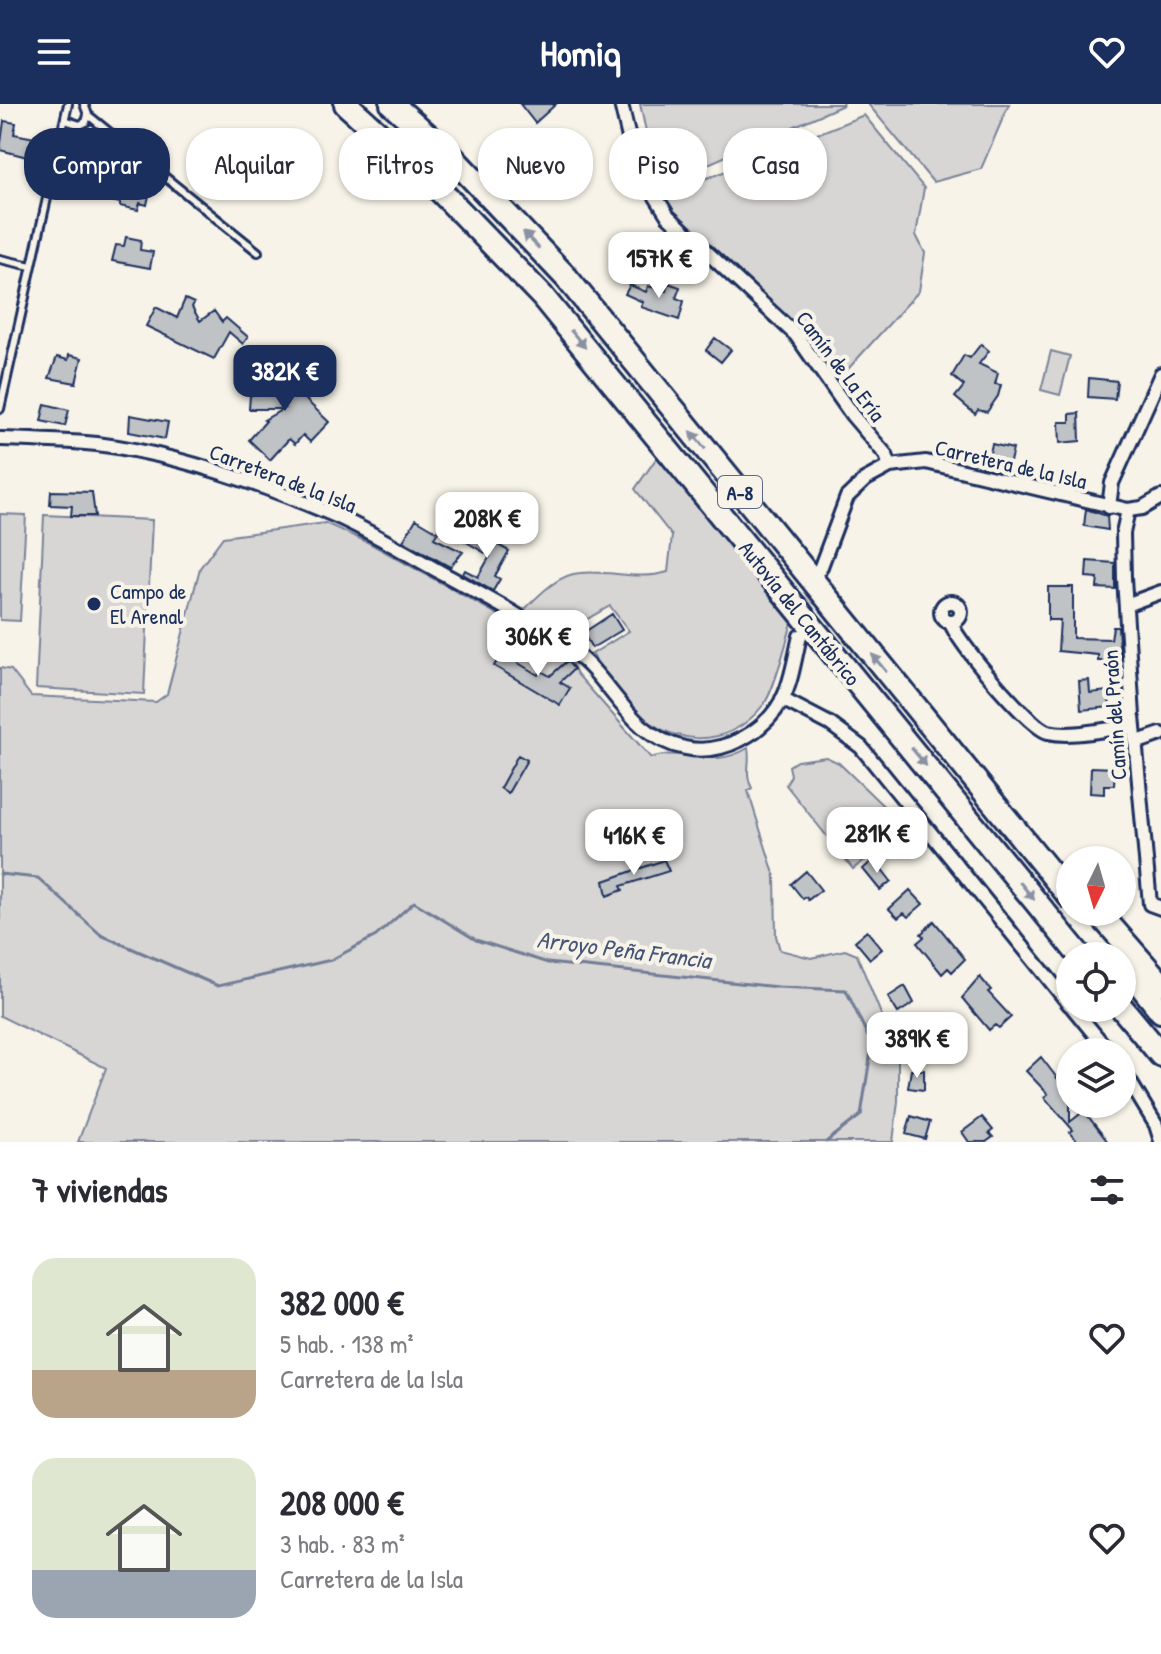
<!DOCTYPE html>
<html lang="es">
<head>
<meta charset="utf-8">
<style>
  body { margin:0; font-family:"Patrick Hand",sans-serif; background:#f7f7f7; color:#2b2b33; height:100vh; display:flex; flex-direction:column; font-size:30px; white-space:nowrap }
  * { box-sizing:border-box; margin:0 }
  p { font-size:26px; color:#7c7c81 }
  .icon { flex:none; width:44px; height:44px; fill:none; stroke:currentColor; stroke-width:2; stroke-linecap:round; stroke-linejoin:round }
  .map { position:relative; height:1038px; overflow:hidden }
  .details { display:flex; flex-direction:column; background:#fff; flex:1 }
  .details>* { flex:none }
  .banner { position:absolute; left:24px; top:24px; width:1114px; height:72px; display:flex; gap:16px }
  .needle { width:52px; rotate:185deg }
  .tools { position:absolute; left:1056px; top:742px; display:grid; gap:16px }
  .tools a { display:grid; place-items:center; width:80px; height:80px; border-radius:50%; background:#fff; box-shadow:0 2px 6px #0004; font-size:40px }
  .price { position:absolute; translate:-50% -68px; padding:0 18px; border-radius:16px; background:#fff; color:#222; font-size:26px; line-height:52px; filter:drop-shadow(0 2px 4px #0008) }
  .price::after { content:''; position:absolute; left:50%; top:48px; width:24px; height:18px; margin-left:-12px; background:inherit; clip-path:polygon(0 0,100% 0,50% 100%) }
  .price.on { background:#1b2f5e; color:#fff }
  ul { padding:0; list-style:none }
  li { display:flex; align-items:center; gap:24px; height:200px; padding:0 32px }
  li span { display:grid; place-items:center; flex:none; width:224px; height:160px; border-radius:24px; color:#555 }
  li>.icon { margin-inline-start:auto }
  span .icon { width:96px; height:96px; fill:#fffc; stroke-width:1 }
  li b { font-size:34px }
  h2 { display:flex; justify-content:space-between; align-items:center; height:96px; padding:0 32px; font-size:34px }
  .chip { padding:0 28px; border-radius:32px; background:#fff; box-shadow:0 2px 6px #0004; font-size:28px; line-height:72px }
  .chip.on { background:#1b2f5e; color:#fff }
  header { display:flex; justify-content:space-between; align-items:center; height:104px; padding:0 32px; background:#1b2f5e; color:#fff; font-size:36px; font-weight:700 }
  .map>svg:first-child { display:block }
</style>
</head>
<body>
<header><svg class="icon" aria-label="menu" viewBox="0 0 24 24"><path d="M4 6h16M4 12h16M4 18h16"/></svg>Homiq<svg class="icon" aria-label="heart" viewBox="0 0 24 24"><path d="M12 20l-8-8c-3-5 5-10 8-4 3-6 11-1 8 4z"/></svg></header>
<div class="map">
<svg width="1161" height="1038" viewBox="0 0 1161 1038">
  <rect width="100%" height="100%" fill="#f7f3e8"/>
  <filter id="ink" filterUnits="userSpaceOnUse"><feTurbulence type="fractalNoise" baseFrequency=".0125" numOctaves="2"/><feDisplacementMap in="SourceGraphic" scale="16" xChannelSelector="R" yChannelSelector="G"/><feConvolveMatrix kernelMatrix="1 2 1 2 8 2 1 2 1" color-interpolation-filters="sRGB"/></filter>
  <g filter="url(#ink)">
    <!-- green -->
    <path fill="#d7d6d4" stroke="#798299" stroke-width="2" d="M640,0H843V1L667,78L648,37Z
      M868,0H1009L981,65L933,78Z
      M864,11L924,84L916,131L925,149L919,187L838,276C810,232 772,197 733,164C705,141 679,121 660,90L716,71Z
      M1051,247L1070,252L1060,291L1041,286Z
      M658,352L792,519C786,538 775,585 764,600C727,649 667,642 627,600C614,586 603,566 592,550L629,527L610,502L563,529L524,506C538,492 558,470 580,469C612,466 636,477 668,468L672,432L635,385Z
      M0,410L26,411L20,517L0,516Z
      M44,411L152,416L144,590L36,584Z
      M325,419L367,438L538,533L570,556L577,570L651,654C684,642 710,667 748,644C751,658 744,670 752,684L748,687L775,773L776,832L780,846L811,854L845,846L857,851L898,952V997L893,1038H78L106,964L0,912V564L11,566L31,592L156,598L167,590L200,464L223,433Z
      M826,653L839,659L906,724L853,765L786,681L791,671L789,662L797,657Z"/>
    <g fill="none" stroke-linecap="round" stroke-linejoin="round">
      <!-- stream -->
      <path stroke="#727c95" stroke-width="3" d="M0,770L38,774L101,831L218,882L331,856L376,832L414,798L476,836L548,859L778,883L846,886L872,941L861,1011L826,1038"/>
    </g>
    <!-- building -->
    <path fill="#c0c3c5" stroke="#1b2f5e" stroke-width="2" d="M520,0H556L535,19Z
      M4,17L16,19L14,30L40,35L35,55L0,46Z
      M204,55L218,66L215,69L222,75L215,84L194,68Z
      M95,65L105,68L101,87L93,85L92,88L74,84L78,68L94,72Z
      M125,81L150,86L147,101L140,99L138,106L120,102V99L112,97L115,82L124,84Z
      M126,133L141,136L140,146L153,148L150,164L112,157L116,141L124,142Z
      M668,179L680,183L676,194L684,197L679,216L641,203L643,198L625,190L630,181L646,188L648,182L666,187Z
      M185,195L194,199L192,203L200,217L214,207L222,218L226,214L248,233L243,240L229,228L214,255L146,222L156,203L177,214Z
      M715,234L731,246L721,258L706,246Z
      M981,240L989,247L979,260L998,269L995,280L1001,281L998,292L987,308L978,306L975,310L955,293L964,282L952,272L964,251L970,254Z
      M69,251L82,254L76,279L49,274L57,253L68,256Z
      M284,259L298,272L294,276L311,291L306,296L329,318L310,338L303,331L295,340L289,335L270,356L249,336L266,317L264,316L283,305H249L250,292Z
      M1089,274L1117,277L1115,295L1088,293Z
      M45,300L69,306L65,322L41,317Z
      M1079,309L1080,337L1060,339L1059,318H1070V310Z
      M130,311L168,318L165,335L129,328Z
      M992,340L1013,345L1009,362L988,357Z
      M51,387L92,388L95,412H71L72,402L50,401Z
      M1086,405L1107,412L1108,426L1084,422Z
      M416,415L438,428L434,434L463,448L450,463L403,437Z
      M469,425L509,447L495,472L500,475L493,487L463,470L465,466L478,473L490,452L463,436Z
      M1087,457L1115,459V485L1097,484L1098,474L1086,473Z
      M1048,483H1073V534L1111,535L1113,523H1118L1120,552H1111V557H1098V551L1058,547L1060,516H1048Z
      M612,510L622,526L592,544L583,529Z
      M502,549L538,571L541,567L550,572L567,557L574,565L560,578L570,584L560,601L494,562Z
      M1089,576L1090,589L1108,587L1110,603L1081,606L1079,577Z
      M518,651L527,656L508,689L500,684Z
      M1091,663L1115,664L1114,681H1104V690L1090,689Z
      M874,755L891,777L880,786L863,765Z
      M664,756L669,767L621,782L623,786L607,792L604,777Z
      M806,767L821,786L808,796L806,793L803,795L791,780Z
      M910,786L923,800L908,813L904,809L898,814L889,805Z
      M934,817L965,855L952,868L948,864L942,870L917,839L924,833L921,830Z
      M867,827L882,845L870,855L855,837Z
      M980,873L991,886L988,888L1011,913L999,924L995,921L989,926L962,894Z
      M905,882L914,899L898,909L888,893Z
      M931,915L936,935L908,943L904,929L918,925L916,919Z
      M1041,953L1070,991V1018L1084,1007L1108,1038H1078L1070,1028L1073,1026L1044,993L1048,990L1026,967Z
      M911,966H924V986L908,984Z
      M911,1012L930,1018L925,1035L906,1030Z
      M982,1013L993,1026L989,1029L993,1033L986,1038H969L962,1028Z"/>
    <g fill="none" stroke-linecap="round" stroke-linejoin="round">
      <!-- street-tunnel -->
      <path stroke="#cbcccc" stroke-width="12" stroke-dasharray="12 6" stroke-linecap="butt" d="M804,517L816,478"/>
      <defs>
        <path id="lane" d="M84,0L88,11L258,148
          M65,16L80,21L86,18L88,11
          M0,155L31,162
          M0,305L68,0"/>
        <path id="street" d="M621,0L629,34L644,74L668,112L796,231L852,311L886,351L890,362
          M0,335C32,336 65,337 97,340C176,350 256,378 329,409C368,425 405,449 442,469C486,493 531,517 572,547C613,576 628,632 685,644C722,652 764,629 782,596C792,578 795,552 800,532
          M1109,403L1112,379L1161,270
          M1128,406L1123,429L1124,474L1133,612L1150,800L1161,804
          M820,465L847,393L866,375L890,362L926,358L1128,406L1142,404L1161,393
          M941 508a10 10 0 1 1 20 0a10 10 0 1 1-20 0Z
          M1126,501L1161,488
          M951,519C957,538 1029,623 1048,628C1073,634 1108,624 1134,622
          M782,595L830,620L861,643L1070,901
          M1135,639L1161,630
          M1073,904L1109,948
          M1122,965L1156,1021L1161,1037"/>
        <path id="highway" d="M346,0L425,71L542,192L1080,852
          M392,0L450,51L566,173L1070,793
          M1098,808L1161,880
          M1127,864L1161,907
          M1122,904L1161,951"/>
      </defs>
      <!-- lane casing -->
      <use href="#lane" stroke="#1b2f5e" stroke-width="12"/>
      <!-- street casing -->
      <use href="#street" stroke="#1b2f5e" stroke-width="18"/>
      <!-- highway casing -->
      <use href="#highway" stroke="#1b2f5e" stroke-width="28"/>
      <!-- lane -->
      <use href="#lane" stroke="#f7f3e8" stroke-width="6"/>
      <!-- street -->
      <use href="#street" stroke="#f7f3e8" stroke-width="12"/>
      <!-- highway -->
      <use href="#highway" stroke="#f7f3e8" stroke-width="22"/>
    </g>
    <!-- one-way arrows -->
    <defs><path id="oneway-solid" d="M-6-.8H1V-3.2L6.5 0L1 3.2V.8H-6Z" transform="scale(2)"/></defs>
    <g fill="#8991a3">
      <use href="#oneway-solid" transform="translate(531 136) rotate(-134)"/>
      <use href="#oneway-solid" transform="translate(578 235) rotate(50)"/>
      <use href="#oneway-solid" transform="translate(698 336) rotate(-129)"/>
      <use href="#oneway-solid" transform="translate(879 559) rotate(-129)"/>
      <use href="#oneway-solid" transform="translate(919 653) rotate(50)"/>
      <use href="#oneway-solid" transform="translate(1027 787) rotate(51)"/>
    </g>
  </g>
  <!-- markers -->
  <circle fill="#1b2f5e" stroke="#f7f3e8" stroke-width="3" cx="94" cy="500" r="8"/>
  <g text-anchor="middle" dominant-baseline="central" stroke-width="8" stroke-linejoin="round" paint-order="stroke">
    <!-- shield labels -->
    <rect fill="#f7f3e8" stroke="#5d6a87" stroke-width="2" x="718" y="372" width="44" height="32" rx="6"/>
    <g font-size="20" font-weight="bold" fill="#1b2f5e">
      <text x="740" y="388">A-8</text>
    </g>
    <!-- street labels -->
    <g font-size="22" fill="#1b2f5e" stroke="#f7f3e8">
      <text transform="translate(841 262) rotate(53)">Camín de La Ería</text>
      <text transform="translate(1011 360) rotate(13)">Carretera de la Isla</text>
      <text transform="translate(283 374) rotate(21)">Carretera de la Isla</text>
      <text transform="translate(800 509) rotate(51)">Autovía del Cantábrico</text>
      <text transform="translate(1114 611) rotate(-94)">Camín del Praón</text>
    </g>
    <!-- poi labels -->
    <g font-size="22" fill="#1b2f5e" stroke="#f7f3e8" text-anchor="start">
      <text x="110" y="487">Campo de<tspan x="110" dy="25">El Arenal</tspan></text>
    </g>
    <!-- water labels -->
    <g font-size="24" font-style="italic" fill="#465679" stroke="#f7f3e8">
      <text transform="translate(624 845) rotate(7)">Arroyo Peña Francia</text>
    </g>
  </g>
</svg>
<div class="tools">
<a><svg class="needle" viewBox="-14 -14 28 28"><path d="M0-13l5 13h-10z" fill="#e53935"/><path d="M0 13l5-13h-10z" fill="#7c7c81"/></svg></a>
<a><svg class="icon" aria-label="locate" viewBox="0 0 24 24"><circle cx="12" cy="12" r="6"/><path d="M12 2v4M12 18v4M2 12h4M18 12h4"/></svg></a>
<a><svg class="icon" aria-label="layers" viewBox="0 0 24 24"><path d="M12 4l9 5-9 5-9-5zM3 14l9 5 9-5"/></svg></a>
</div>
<b class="price" style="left:659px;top:196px">157K €</b>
<b class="price on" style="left:285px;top:309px">382K €</b>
<b class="price" style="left:487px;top:456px">208K €</b>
<b class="price" style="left:538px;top:574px">306K €</b>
<b class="price" style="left:877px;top:771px">281K €</b>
<b class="price" style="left:634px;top:773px">416K €</b>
<b class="price" style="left:917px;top:976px">389K €</b>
<div class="banner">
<a class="chip on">Comprar</a>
<a class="chip">Alquilar</a>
<a class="chip">Filtros</a>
<a class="chip">Nuevo</a>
<a class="chip">Piso</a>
<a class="chip">Casa</a>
</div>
</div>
<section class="details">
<h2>7 viviendas<svg class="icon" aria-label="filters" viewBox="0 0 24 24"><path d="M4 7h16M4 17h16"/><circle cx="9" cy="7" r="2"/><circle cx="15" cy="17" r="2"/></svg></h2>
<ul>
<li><span style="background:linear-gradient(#dfe7d0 70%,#b9a48a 0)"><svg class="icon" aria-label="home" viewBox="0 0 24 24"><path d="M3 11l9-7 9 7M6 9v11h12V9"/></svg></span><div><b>382 000 €</b><p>5 hab. · 138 m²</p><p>Carretera de la Isla</p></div><svg class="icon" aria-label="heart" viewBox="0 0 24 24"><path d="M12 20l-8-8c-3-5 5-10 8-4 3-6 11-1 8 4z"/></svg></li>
<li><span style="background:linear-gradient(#dfe7d0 70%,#9aa5b1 0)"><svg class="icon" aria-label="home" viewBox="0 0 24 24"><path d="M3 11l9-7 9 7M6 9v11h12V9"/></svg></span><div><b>208 000 €</b><p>3 hab. · 83 m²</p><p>Carretera de la Isla</p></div><svg class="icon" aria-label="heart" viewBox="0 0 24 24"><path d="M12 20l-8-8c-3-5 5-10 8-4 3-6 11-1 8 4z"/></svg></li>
</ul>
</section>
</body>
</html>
